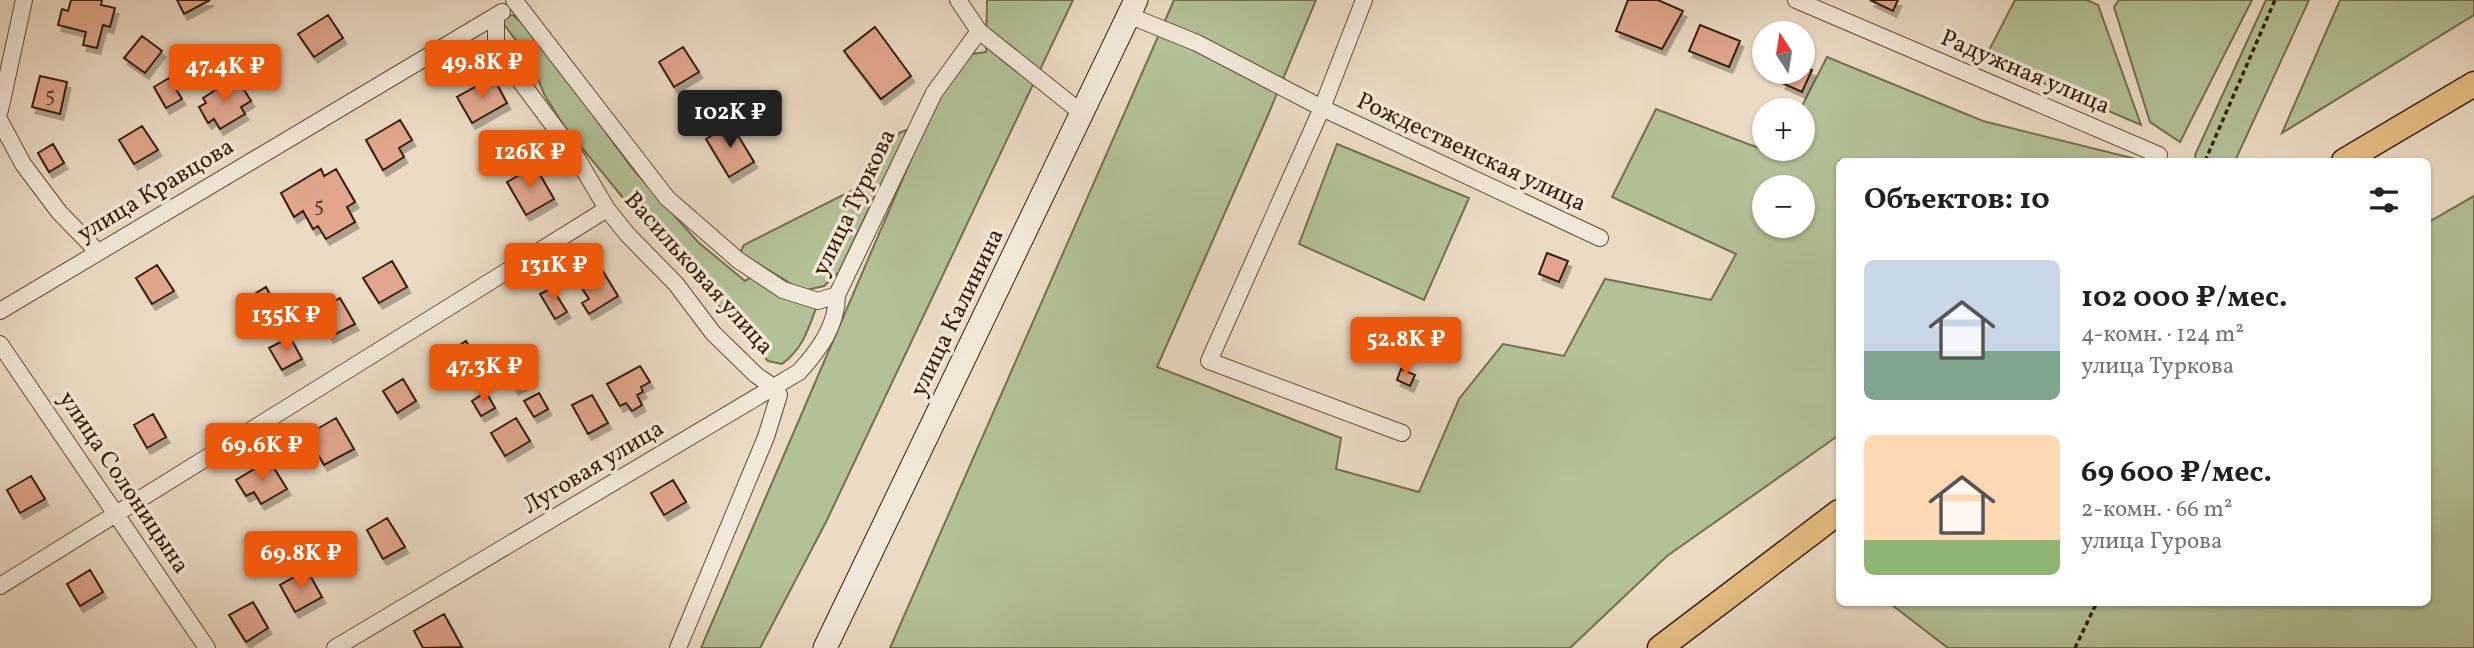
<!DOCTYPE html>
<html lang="ru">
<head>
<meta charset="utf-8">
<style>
  body { margin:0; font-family:Vollkorn,serif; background:#f6f6f6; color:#202124; height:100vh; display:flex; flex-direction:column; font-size:26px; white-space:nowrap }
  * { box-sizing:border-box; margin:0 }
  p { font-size:23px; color:#757577 }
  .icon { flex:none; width:38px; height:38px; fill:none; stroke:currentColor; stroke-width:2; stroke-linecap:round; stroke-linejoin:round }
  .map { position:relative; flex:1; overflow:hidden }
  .drawer { position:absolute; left:1836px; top:158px; width:595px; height:448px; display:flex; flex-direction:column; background:#fff; border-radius:10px; box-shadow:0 2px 5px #0004 }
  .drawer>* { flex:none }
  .needle { width:46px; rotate:348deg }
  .fabs { position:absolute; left:1752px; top:21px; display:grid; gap:14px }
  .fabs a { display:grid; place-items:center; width:63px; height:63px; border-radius:50%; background:#fff; box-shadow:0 2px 5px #0004; font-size:35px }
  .price { position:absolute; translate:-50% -60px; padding:0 16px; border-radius:7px; background:#ea580c; color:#fff; font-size:23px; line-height:46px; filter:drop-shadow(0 2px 4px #0008) }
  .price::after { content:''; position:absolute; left:50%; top:42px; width:21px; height:16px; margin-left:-10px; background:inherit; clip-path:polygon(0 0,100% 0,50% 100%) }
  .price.selected { background:#222; color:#fff }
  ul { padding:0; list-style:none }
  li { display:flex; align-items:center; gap:21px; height:175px; padding:0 28px }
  li span { display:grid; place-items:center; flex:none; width:196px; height:140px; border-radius:10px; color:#555 }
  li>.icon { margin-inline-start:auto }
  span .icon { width:84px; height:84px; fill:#fffc; stroke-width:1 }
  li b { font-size:30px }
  h2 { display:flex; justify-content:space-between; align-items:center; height:84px; padding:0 28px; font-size:30px }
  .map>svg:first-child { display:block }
</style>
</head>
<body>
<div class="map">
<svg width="2474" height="648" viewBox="0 0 2474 648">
  <defs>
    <filter id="shadow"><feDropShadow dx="3.5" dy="6" stdDeviation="0" flood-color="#0004"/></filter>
  </defs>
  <rect width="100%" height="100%" fill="#ebdbc4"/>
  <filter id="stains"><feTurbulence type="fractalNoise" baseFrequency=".00286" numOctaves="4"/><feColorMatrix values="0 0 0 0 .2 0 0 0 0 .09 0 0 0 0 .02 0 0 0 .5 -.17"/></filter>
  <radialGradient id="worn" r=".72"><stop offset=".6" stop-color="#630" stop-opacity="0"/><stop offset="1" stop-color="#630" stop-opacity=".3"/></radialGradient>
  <!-- green -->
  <path fill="#b3c197" stroke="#76704f" stroke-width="2" fill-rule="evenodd" d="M987,0H1073L826,522L760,648H701L937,99L972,54L986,52Z
    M1174,0H1316L1268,115L1157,367L1341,438L1336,469L1419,492L1459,399L1503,344L1564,356L1605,279L1711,300L1736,254L1612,197L1656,109L1777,155L1781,149H1802V110H1800L1827,57L1983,121L2144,161H1839V435L1667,556L1570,648H890ZM1764,187H1802V226H1764Z
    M2015,0H2087L2098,5L2141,125L1985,58Z
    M2119,0H2252L2180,142L2150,122L2114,7Z
    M2266,0H2309L2235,161H2196L2195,155Z
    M2340,0H2474V15L2282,133Z
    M513,15L533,33L632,168L698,242L745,281L752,276L782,296L816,308C808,331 802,349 782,364L768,361L629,205L564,126L544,94L531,60L499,18Z
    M906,130L904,144L875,196L839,272L824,286L803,291L740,253L744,245L861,186L881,164L899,133Z
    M1337,144L1469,198L1424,300L1299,244Z
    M2474,196V648H1948L1888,602H2427V223Z"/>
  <!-- building -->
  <path fill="#e1a68d" stroke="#391e07" stroke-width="2" filter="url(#shadow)" d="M71,0H102L101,5L115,8L110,27L103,25L97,48L83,45L86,32L58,25L62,9L68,11Z
    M177,0H210L184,14Z
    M1628,0H1658L1683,11L1662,49L1616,31Z
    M1870,0H1898L1893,11Z
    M328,15L343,38L314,57L298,34Z
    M1700,25L1740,41L1729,67L1689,51Z
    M875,27L911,76L881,99L844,51Z
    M142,36L162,51L145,73L124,58Z
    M683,47L699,72L674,87L659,62Z
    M1802,66L1812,70L1802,92L1782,83L1787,72H1802Z
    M40,76L67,82L60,114L32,107Z
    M236,77L251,101L241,107L245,114L220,129L214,119L208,123L199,107L206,103L203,98Z
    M493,77L507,103L472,123L457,97Z
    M169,78L182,99L166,108L154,87Z
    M400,120L412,140L399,148L404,157L383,170L366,140Z
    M731,124L754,162L729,177L706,139Z
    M142,126L158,150L134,164L119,140Z
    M53,144L64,163L49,172L38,153Z
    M535,166L554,199L526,215L507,182Z
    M321,169L324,176L336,169L355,202L347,207L355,222L326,239L318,226L313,229L303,211L294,217L281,193Z
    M1547,253L1568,261L1559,282L1539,274Z
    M596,260L618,296L589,314L582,303L589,299L573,274Z
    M392,261L407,287L379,303L363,278Z
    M157,265L174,291L152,304L136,278Z
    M266,287L276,306L261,316L248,298Z
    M552,288L567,312L555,319L540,294Z
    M340,298L355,324L330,337L316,311Z
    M290,337L302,359L282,370L269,348Z
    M466,341L481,365L460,377L446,354Z
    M522,366L530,380L515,389L507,374Z
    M640,366L650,382L641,387L643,392L637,395L642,405L632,411L626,403L620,406L607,384Z
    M1401,369L1415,375L1410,386L1397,380Z
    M403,379L416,401L397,413L383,391Z
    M486,392L495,408L481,416L472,401Z
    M539,393L548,409L534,417L524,401Z
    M592,395L608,423L588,434L572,405Z
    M153,414L166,437L147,448L134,425Z
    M336,418L354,449L324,465L307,435Z
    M516,418L530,441L505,456L491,433Z
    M269,460L287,489L261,504L254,492L246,496L236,480Z
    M31,476L45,499L20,513L7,490Z
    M673,480L686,502L664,515L651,493Z
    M387,518L405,547L383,559L367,530Z
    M90,570L103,592L80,606L67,584Z
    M307,570L322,597L295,612L280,585Z
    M253,602L268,628L246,642L229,615Z
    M444,614L462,647L423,648L414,631Z"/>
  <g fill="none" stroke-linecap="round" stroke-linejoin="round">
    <defs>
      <path id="street" d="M514,0L667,198L738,260L783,290L818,301L837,295L934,93L979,31
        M958,0L979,31L1083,114
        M1364,0L1322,108L1209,361L1402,433
        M1796,0L2159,155
        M1128,15L1197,43L1322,108L1600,238
        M496,17V41L506,62L574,153L607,209L627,234L676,284L713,333L756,375L775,388L779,395L766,437L678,648
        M0,110L24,0
        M0,121L23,164L59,212L98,252
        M0,311L502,12
        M0,344L207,648
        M0,586L607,209
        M335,648L799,372C819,350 837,326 837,295"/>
      <path id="secondary" d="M825,648L1136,0"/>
      <path id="primary" d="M2344,161L2474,84
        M1660,648L1839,512"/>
    </defs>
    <!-- street casing -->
    <use href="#street" stroke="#664d36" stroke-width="18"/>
    <!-- secondary casing -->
    <use href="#secondary" stroke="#391e07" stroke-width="25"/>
    <!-- primary casing -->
    <use href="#primary" stroke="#391e07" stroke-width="27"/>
    <!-- path -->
    <path stroke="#391e07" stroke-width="3.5" stroke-dasharray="5 3.5" stroke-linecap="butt" d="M2205,161L2275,0
      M2075,648L2097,602"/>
    <!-- street -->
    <use href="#street" stroke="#f2e8d9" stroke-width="16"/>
    <!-- secondary -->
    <use href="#secondary" stroke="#f2e8d9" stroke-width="23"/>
    <!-- primary -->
    <use href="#primary" stroke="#e6be82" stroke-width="24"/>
  </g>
  <g text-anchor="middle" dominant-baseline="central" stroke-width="7" stroke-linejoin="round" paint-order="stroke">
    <!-- number labels -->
    <g font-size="21" fill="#634028">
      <text x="50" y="95">5</text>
      <text x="319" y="205">5</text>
    </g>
    <!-- street labels -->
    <g font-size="24" fill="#391e07" stroke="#f2e8d9">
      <text transform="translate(2025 73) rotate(23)">Радужная улица</text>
      <text transform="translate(1471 153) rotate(25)">Рождественская улица</text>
      <text transform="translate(156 191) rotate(-31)">улица Кравцова</text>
      <text transform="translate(855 203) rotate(-64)">улица Туркова</text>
      <text transform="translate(698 274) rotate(48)">Васильковая улица</text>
      <text transform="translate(958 313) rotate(-64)">улица Калинина</text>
      <text transform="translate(594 468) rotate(-31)">Луговая улица</text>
      <text transform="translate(123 483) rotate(56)">улица Солоницына</text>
    </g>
  </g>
  <rect width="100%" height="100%" filter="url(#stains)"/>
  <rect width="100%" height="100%" fill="url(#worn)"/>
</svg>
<div class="fabs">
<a><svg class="needle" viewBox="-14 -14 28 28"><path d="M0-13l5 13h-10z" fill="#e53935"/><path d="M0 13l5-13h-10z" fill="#757577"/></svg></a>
<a>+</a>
<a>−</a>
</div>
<b class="price" style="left:482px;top:100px">49.8K ₽</b>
<b class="price" style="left:225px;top:104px">47.4K ₽</b>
<b class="price selected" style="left:730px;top:150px">102K ₽</b>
<b class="price" style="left:530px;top:190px">126K ₽</b>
<b class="price" style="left:554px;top:303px">131K ₽</b>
<b class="price" style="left:286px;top:353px">135K ₽</b>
<b class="price" style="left:1406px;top:377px">52.8K ₽</b>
<b class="price" style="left:484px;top:404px">47.3K ₽</b>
<b class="price" style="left:262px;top:483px">69.6K ₽</b>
<b class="price" style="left:301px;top:591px">69.8K ₽</b>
<section class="drawer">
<h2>Объектов: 10<svg class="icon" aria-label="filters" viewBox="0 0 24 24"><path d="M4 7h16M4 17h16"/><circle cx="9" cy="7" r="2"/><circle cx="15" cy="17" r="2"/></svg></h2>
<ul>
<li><span style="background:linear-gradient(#c9d6e8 65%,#7fa58c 0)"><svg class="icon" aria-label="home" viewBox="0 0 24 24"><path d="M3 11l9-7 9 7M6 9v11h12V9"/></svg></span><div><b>102 000 ₽/мес.</b><p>4-комн. · 124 m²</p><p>улица Туркова</p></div></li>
<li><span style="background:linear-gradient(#ffd9b3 75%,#8fb573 0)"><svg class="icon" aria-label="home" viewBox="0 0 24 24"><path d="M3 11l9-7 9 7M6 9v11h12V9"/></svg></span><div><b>69 600 ₽/мес.</b><p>2-комн. · 66 m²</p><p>улица Гурова</p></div></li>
</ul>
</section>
</div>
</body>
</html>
